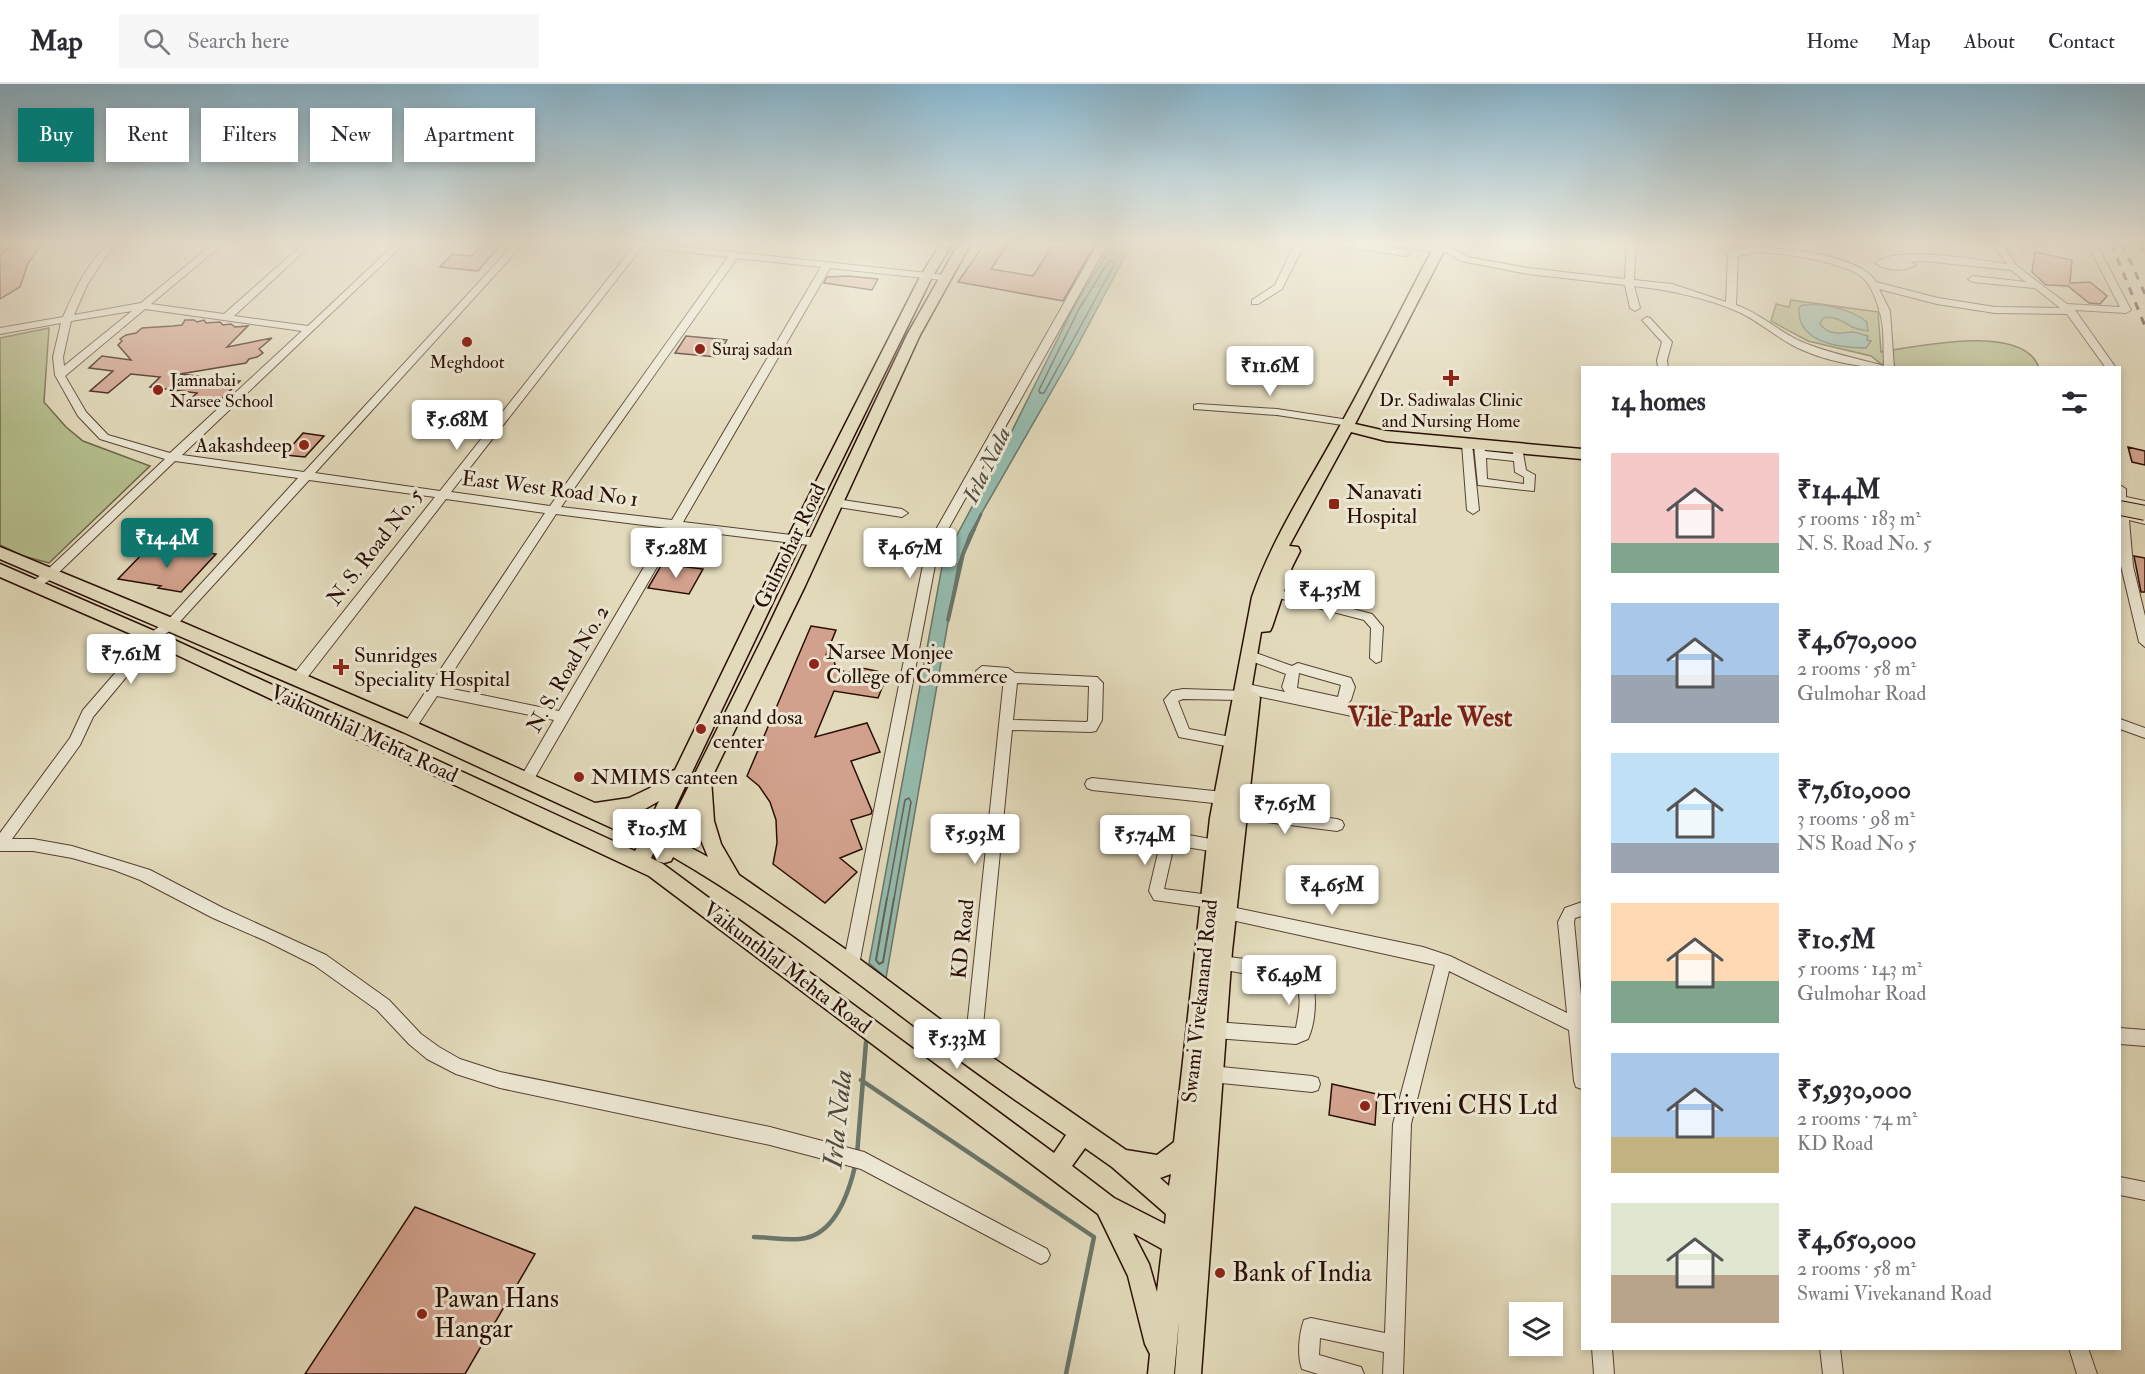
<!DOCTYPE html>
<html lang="en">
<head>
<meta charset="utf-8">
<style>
  body { margin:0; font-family:"IM FELL Double Pica",serif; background:#f7f7f7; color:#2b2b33; height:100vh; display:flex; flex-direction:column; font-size:22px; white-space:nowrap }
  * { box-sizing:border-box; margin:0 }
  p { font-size:20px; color:#7c7c81 }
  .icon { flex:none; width:33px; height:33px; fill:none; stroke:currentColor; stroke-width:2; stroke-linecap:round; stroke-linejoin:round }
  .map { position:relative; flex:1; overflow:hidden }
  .sheet { position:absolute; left:1581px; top:282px; width:540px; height:984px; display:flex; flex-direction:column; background:#fff; border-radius:0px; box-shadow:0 3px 9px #0003 }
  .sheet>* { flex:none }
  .top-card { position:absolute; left:18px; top:24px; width:570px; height:54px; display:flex; gap:12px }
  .buttons { position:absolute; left:1509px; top:1218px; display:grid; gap:12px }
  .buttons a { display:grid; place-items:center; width:54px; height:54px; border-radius:0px; background:#fff; box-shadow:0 3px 9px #0003; font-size:30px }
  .price { position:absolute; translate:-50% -51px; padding:0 14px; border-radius:6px; background:#fff; color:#222; font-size:20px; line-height:39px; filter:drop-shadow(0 2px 3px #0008) }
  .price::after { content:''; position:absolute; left:50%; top:36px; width:18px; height:14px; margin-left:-9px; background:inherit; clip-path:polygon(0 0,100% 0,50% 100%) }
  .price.selected { background:#0f766e; color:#fff }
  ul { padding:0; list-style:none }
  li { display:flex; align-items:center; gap:18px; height:150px; padding:0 30px }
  li span { display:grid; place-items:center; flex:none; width:168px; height:120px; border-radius:0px; color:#555 }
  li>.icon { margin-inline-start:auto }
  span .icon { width:72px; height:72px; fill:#fffc; stroke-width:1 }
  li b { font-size:26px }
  h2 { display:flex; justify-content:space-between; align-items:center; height:72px; padding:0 30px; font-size:26px }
  .tag { padding:0 21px; border-radius:0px; background:#fff; box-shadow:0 3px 9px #0003; font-size:21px; line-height:54px }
  .tag.selected { background:#0f766e; color:#fff }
  header { display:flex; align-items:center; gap:36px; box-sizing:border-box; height:84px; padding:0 30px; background:#fff; border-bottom:2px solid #e1e1e2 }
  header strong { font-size:28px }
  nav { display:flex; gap:33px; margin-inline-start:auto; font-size:21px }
  .search { width:420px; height:54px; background:#f7f7f7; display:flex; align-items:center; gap:15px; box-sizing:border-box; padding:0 21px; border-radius:0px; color:#7c7c81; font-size:22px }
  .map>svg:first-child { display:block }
</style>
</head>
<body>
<header>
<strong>Map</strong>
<div class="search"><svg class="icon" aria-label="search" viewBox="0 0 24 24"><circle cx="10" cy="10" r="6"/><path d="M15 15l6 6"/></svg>Search here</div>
<nav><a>Home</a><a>Map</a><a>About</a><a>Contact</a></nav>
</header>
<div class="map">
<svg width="2145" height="1290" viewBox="0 0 2145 1290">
  <rect width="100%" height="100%" fill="#e2dabb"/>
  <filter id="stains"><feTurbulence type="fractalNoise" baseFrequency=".00333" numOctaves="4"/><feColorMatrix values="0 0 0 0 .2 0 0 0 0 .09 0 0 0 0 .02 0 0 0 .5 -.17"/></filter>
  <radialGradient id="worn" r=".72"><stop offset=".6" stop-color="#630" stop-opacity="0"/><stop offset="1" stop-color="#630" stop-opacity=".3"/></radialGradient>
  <!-- green -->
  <path fill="#b5bf8e" stroke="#6f6649" stroke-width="1.5" d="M1791,216L1878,228L1881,268C1915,263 2024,238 2039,284L1885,283L1871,272L1808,257L1771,237L1776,220L1789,223Z
    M49,244L44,318L66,343L83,357L150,382L49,479L23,472L0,461V254Z"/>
  <!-- water -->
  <path fill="#95bbae" stroke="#6a766a" stroke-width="1.5" d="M1113,159H1132L1073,270L969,451L958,481L886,894L869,879L943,477L1002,367L1074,222Z
    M1803,221C1824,219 1851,225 1867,238L1868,247C1863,246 1856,245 1852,243C1842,237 1836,232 1823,234L1820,240C1830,252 1839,249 1852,248C1857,248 1863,251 1868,252L1867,256L1871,257L1866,264C1838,264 1796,258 1799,223Z"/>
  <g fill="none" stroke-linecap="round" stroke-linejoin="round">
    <!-- shore-far1 -->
    <path stroke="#5f6459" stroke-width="1.5" d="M1112,177L1114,181L1044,309H1040L1039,306L1079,225L1108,178Z
      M887,815L905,716L909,714L911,718L894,815"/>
    <!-- shore -->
    <path stroke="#5f6459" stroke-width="2" d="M887,814L876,876L879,880L883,878L894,814"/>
    <!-- stream-far2 -->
    <path stroke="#6a766a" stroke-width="3" d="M974,446L981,430"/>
    <!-- stream-far1 -->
    <path stroke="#6a766a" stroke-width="4" d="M948,536L963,470L974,445"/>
    <!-- stream -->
    <path stroke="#6a766a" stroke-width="4.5" d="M861,996L1094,1153L1066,1290
      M857,1071L866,958
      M754,1153C771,1153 790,1158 806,1154C837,1147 850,1105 856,1078"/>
  </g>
  <!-- building -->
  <path fill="#d2a18d" stroke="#290e04" stroke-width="1.5" d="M15,159H43L28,179L20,203L0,215V170Z
    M484,159H502L478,187L440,183L452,170L471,172Z
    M985,159H1008L991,185L1033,192L1054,159H1096L1063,217L958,198Z
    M2035,168L2072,176L2070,199L2090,198L2107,212L2100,220L2089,219L2068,202L2046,201L2032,188Z
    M848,192L878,195L872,206L824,199L827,193Z
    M185,236H194L197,238L204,236L206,239L220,238L223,241L231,240L235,243L248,242L227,263L272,254L259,265L263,269L257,273L249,275L246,279L180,290L240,297L212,324L184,321L197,309L150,303L160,293L131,290L108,309L90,307L113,287L89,284L102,272L131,276L118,261L122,257L120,255L126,251L136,249L142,244L173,242L182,241Z
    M686,252L727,256L717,273L675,269Z
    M303,349L324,352L305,373L284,371Z
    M2128,363L2145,367V381L2132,378Z
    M148,464L190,470L194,467L216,470L181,508L158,504L161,502L118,495Z
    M2134,472L2145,474V508H2141Z
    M662,480L703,485L689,510L648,504Z
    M811,542L836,546L826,571L834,576L836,586L859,590L862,584L877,587L876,592L886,594L878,614L834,607L815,653L867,639L880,668L851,677L872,727L871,730L851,736L862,765L840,774L857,788L825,819L773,780L777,759L776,736L770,718L759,702L747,692Z
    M1332,1000L1377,1010L1375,1041L1329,1031Z
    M415,1123L535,1170L465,1290H305Z"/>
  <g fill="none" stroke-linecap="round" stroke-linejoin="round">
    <defs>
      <path id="minor" d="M109,159H119L105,173L87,201L74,231L141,219L214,159H224L151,220L224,230L304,159H313L234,232L308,242L396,159H405L182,371L304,388L515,159H524L315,389L440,407L634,162L624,161L623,159H649L946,191L948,193L943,196L830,184L683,438L817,454L823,458L817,462L679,445L530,702H520L518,698L554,636L437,612L414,647H404L402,643L545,429L446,415L303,599H293L291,595L293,591L435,413L309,396L175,543L157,556L93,633L80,661L12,755H33L72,762L150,786L223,824L326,871L389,916L421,950L439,963L460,975L500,988L770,1043L864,1068L1047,1165L1050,1171L1047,1177L1041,1180L1035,1177L861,1085L770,1061L500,1004L456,990L427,975L409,960L377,926L314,881L266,857L213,834L140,796L114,786L72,774L33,767H0V749L70,654L83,626L149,550L167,537L298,394L175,377L54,493L38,504H30L28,501L46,487L165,375L100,355L78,332L55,291L53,273L61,239L0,250V244L63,233C75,206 87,179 109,159ZM642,163L728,173L550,422L451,408ZM737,174L821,183L672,436L561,423ZM145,225L302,247L170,369L108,351L86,328L65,292ZM132,227L64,282L63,273L71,237ZM556,430L667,444L559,627L443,603Z
        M1098,159H1108L946,449L936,476L859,881L857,886L851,888L845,886L843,881L924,476L934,449Z
        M1295,159H1305L1282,205L1258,220H1252V216L1275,201Z
        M1336,159H1357L1406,166L1411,169L1406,172L1341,162Z
        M1389,159H1411L1450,164L1467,173L1528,184L1625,195L1627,159H1636L1634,196L1672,200L1726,218L1728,170L1736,162H1742L1743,165C1771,160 1862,171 1876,198L1938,214L1995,223L2060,224L2035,204L1973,198L1968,195L1973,192L2026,198L2011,186L1924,177L1889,179L1911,178L1916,181C1904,188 1886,187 1875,179C1898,161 1977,176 2007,180L1992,159H2001L2017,182L2067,220L2120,223L2087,159H2096L2131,226L2126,229L2075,226L2116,284H2106L2067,230L1995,229L1937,220L1879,205L1890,227L1894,284C1861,284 1822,277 1792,261C1774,251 1759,238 1741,229C1708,214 1670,206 1634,202L1640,224L1635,227L1630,224L1625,201L1528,190L1461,177L1448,169L1394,162ZM1758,168C1782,169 1849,178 1865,196C1871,202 1877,217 1879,226C1885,242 1883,264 1884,282C1856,274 1828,269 1802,258C1779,248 1760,229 1736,221L1738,172Z
        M1923,159H1932L1934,161L1929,164Z
        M1647,233L1650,234L1672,258L1667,276L1668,284H1658L1657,276L1662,258L1642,236Z
        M1198,320L1277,325L1349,336L1354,339L1349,342L1277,331L1194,325V321Z
        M1467,357L1472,360L1479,426L1473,430L1467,426L1462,360Z
        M1479,358L1484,361L1485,367L1513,370L1514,363H1522L1526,386L1535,391L1534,407L1478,401L1474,361ZM1486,374L1514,377L1515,388L1524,393V400L1487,395Z
        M2120,401L2126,405V413L2145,417V425L2127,421L2128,428L2145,432V440L2129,436L2133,482L2145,532V563L2139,558L2121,482Z
        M836,415L902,425L908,429L902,433L832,422V416Z
        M1275,505L1372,530L1383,543L1381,577L1376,579L1370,574L1371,544L1364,536L1271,512L1269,509L1271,506Z
        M1256,569L1292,582L1298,579L1351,594L1355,603L1351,616L1346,621L1427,634L1432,635L1434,639L1432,643L1427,644L1380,638L1247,610L1245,606L1247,602L1252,601L1285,608L1282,603L1286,590L1251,577L1250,574L1251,571ZM1299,589L1341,601L1338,613L1297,604Z
        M982,582L1008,584L1015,589L1097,593L1103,599L1102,636L1096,647L1091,648L1012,646L980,972L978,978L972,980L966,978L964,972L1004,594L977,590L976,587ZM1017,599L1089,602L1088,636L1087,638L1013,636Z
        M1183,605L1245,607L1247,611L1240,616L1183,615L1178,617L1189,645L1236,654L1238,658L1236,662L1231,663L1179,653L1164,616L1172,607Z
        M2120,635L2145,644V654L2120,645Z
        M1092,694L1223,708L1228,710L1230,714L1228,718L1223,720L1092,706L1087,704L1085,700L1087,696Z
        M1236,722L1337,735L1342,737L1344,741L1342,745L1337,747L1236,734L1231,732L1229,728L1231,724Z
        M1172,748L1216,756L1221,758L1223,762L1221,766L1216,768L1174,761L1164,805L1210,811L1215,813L1217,820L1423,863L1450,872L1567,929L1558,838L1565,824L1582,818V832L1575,834L1574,838L1582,922V1005L1576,1003L1574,997L1569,946L1449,887L1411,1040L1403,1290H1383L1384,1268L1320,1254L1319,1271L1361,1283L1364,1290H1318L1302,1285C1297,1272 1299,1249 1304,1236L1311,1234L1385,1249L1393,1040L1435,881L1218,833L1213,831L1211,824L1154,816L1149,807L1161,756L1163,752Z
        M1221,872C1240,875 1296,878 1308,892C1314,899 1315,909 1315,918C1315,931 1313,944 1308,955L1296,960L1215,954L1209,951L1207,946L1209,941L1215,938L1296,944C1298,932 1304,909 1294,899L1215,884L1213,879L1215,874Z
        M2120,944L2145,946V962L2120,960Z
        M1211,982L1312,992L1318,994L1320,1000L1318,1006L1312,1008L1211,998L1205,996L1203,990L1205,984Z
        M2120,1093L2145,1098V1116L2120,1111Z
        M1592,1264H1612L1614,1290H1594Z
        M1820,1264H1840L1843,1290H1823Z
        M2069,1264H2088L2097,1290H2077Z"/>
      <path id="major" d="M941,159H953L932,193L803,455L663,749L665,750L766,547L907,251L959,159H971L920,251L805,502L711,695L714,737L721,760L739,791L858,874L980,965L1126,1066L1157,1071L1174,1058L1210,734L1252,513C1274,450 1311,396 1342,338C1375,279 1404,218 1436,159H1448L1355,340L1386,347L1582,365V375L1386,357L1351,348L1289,462L1298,463L1300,467L1292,483L1272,543L1270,547L1261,548L1251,607L1257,609L1260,614L1232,867L1201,1290H1175L1179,1237L1174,1290H1148L1150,1270L1145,1260L1128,1192L1098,1130L649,792L147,557L0,493V480L159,549L635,767L640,757L403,648L0,475V463L177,536L415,638L595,719L629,714L650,704L668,688L675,686L787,455L920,193ZM659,717L647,742L622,731L645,725ZM694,730L698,749L708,773L680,758ZM656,764L654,771L657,777L664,779L671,777L673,773C775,832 867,907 962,978C996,1003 1031,1027 1066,1051L1054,1069L663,780L651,774ZM1085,1064L1112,1083L1166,1130L1165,1140L1114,1114L1072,1082ZM1171,1090L1169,1102L1160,1094ZM1133,1149L1162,1165L1157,1208L1149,1180Z"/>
    </defs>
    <!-- minor casing -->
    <use href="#minor" stroke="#574132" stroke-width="2"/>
    <!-- major casing -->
    <use href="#major" stroke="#290e04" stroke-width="3"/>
    <!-- minor -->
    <use href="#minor" fill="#ece7d3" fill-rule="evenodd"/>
    <!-- major -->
    <use href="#major" fill="#e2dabb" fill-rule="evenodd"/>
    <!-- rail -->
    <path stroke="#290e04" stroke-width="3" stroke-dasharray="8 8" stroke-linecap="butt" d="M2111,159L2145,242
      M2122,159L2145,210
      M2140,159L2145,171"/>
    <defs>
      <path id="major-bridge" d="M2120,424L2145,429"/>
    </defs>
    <!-- major-bridge casing -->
    <use href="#major-bridge" stroke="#290e04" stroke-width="16" stroke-linecap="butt"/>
    <!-- major-bridge -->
    <use href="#major-bridge" stroke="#e2dabb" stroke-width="14"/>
  </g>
  <!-- sky -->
  <linearGradient id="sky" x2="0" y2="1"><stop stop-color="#87b7d1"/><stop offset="0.47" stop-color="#f2eee0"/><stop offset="1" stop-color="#f2eee0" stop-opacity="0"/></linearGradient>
  <rect width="2145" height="339" fill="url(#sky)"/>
  <!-- markers -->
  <g fill="#8f2418" stroke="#ece7d3" stroke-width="2">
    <circle cx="467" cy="258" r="6"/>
    <circle cx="700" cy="265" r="6"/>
    <path d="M1448 285h6v6h6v6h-6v6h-6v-6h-6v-6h6z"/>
    <circle cx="158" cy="306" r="6"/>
    <circle cx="304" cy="361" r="6"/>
    <rect x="1328" y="414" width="12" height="12" rx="3"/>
    <circle cx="814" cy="580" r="6"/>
    <path d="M338 574h6v6h6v6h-6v6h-6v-6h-6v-6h6z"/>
    <circle cx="701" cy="645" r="6"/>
    <circle cx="579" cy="693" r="6"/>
    <circle cx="1365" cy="1022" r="6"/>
    <circle cx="1220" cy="1189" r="6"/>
    <circle cx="422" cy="1230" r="6"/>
  </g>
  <g text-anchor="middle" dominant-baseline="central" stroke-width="6" stroke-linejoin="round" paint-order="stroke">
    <!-- far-poi labels -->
    <g font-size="18" fill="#290e04" stroke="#ece7d3" text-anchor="start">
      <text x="712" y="265">Suraj sadan</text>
      <text x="467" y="278" text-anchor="middle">Meghdoot</text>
      <text x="170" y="296">Jamnabai<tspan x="170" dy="21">Narsee School</tspan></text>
      <text x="1451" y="316" text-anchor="middle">Dr. Sadiwalas Clinic<tspan x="1451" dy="21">and Nursing Home</tspan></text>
    </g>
    <!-- poi labels -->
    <g font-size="21" fill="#290e04" stroke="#ece7d3" text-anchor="start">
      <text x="292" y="361" text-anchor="end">Aakashdeep</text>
      <text x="1346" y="408">Nanavati<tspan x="1346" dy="24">Hospital</tspan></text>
      <text x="826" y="568">Narsee Monjee<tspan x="826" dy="24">College of Commerce</tspan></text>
      <text x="354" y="571">Sunridges<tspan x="354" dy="24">Speciality Hospital</tspan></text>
      <text x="713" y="633">anand dosa<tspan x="713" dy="24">center</tspan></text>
      <text x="591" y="693">NMIMS canteen</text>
    </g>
    <!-- street labels -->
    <g font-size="21" fill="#290e04" stroke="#ece7d3">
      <text transform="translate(550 405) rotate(7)">East West Road No 1</text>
      <text transform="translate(790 462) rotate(-64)">Gulmohar Road</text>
      <text transform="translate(375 463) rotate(-52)">N. S. Road No. 5</text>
      <text transform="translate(568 585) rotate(-60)">N. S. Road No. 2</text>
      <text transform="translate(364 650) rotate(25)">Vaikunthlal Mehta Road</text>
      <text transform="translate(963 855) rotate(-84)">KD Road</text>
      <text transform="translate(787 884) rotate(37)">Vaikunthlal Mehta Road</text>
      <text transform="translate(1200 917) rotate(-84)">Swami Vivekanand Road</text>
    </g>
    <!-- water labels -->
    <g font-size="22" font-style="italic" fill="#4f4b40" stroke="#ece7d3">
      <text transform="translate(987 381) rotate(-64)">Irla Nala</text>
    </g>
    <!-- near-poi labels -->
    <g font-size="26" fill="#290e04" stroke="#ece7d3" text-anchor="start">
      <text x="1377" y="1022">Triveni CHS Ltd</text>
      <text x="1232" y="1189">Bank of India</text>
      <text x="434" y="1215">Pawan Hans<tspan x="434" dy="30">Hangar</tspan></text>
    </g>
    <!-- district labels -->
    <g font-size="27" font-weight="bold" fill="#7a1f14" stroke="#ece7d3">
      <text x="1430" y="633">Vile Parle West</text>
    </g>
    <!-- near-water labels -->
    <g font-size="27" font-style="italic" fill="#4f4b40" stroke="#ece7d3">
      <text transform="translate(838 1035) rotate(-84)">Irla Nala</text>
    </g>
  </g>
  <rect width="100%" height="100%" filter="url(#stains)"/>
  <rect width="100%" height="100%" fill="url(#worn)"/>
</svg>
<div class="buttons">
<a><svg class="icon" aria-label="layers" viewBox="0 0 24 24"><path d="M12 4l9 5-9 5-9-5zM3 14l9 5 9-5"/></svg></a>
</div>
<b class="price" style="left:1270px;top:313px">₹11.6M</b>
<b class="price" style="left:457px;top:367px">₹5.68M</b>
<b class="price selected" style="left:167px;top:485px">₹14.4M</b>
<b class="price" style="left:676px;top:495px">₹5.28M</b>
<b class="price" style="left:910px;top:495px">₹4.67M</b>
<b class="price" style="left:1330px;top:537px">₹4.35M</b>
<b class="price" style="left:131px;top:601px">₹7.61M</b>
<b class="price" style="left:1285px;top:751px">₹7.65M</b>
<b class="price" style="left:657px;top:776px">₹10.5M</b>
<b class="price" style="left:975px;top:781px">₹5.93M</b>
<b class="price" style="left:1145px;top:782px">₹5.74M</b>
<b class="price" style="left:1332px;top:832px">₹4.65M</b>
<b class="price" style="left:1289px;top:922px">₹6.49M</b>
<b class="price" style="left:957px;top:986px">₹5.33M</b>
<div class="top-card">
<a class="tag selected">Buy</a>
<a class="tag">Rent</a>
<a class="tag">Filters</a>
<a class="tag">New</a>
<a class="tag">Apartment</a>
</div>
<section class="sheet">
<h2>14 homes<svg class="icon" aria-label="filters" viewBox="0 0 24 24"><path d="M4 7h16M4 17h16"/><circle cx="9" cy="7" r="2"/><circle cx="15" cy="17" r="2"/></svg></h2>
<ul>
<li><span style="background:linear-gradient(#f6c9c9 75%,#7fa58c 0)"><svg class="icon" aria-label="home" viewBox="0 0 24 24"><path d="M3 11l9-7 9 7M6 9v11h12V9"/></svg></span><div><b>₹14.4M</b><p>5 rooms · 183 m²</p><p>N. S. Road No. 5</p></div></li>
<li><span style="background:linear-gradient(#a9c7e8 60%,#9aa5b1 0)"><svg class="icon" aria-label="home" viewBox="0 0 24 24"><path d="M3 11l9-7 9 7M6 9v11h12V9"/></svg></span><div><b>₹4,670,000</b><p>2 rooms · 58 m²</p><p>Gulmohar Road</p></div></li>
<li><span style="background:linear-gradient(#bfe0f5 75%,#9aa5b1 0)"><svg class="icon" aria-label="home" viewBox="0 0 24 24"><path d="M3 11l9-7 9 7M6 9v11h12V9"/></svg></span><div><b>₹7,610,000</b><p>3 rooms · 98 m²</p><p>NS Road No 5</p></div></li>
<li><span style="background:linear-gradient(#ffd9b3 65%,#7fa58c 0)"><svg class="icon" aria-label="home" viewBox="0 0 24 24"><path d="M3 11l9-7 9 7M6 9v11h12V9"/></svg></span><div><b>₹10.5M</b><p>5 rooms · 143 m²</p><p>Gulmohar Road</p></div></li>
<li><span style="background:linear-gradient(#a9c7e8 70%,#c2b280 0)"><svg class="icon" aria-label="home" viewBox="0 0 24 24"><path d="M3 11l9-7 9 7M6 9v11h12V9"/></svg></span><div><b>₹5,930,000</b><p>2 rooms · 74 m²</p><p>KD Road</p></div></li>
<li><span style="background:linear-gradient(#dfe7d0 60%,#b9a48a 0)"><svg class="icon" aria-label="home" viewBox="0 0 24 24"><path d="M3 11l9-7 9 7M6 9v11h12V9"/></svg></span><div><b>₹4,650,000</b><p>2 rooms · 58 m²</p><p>Swami Vivekanand Road</p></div></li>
</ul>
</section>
</div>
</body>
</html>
